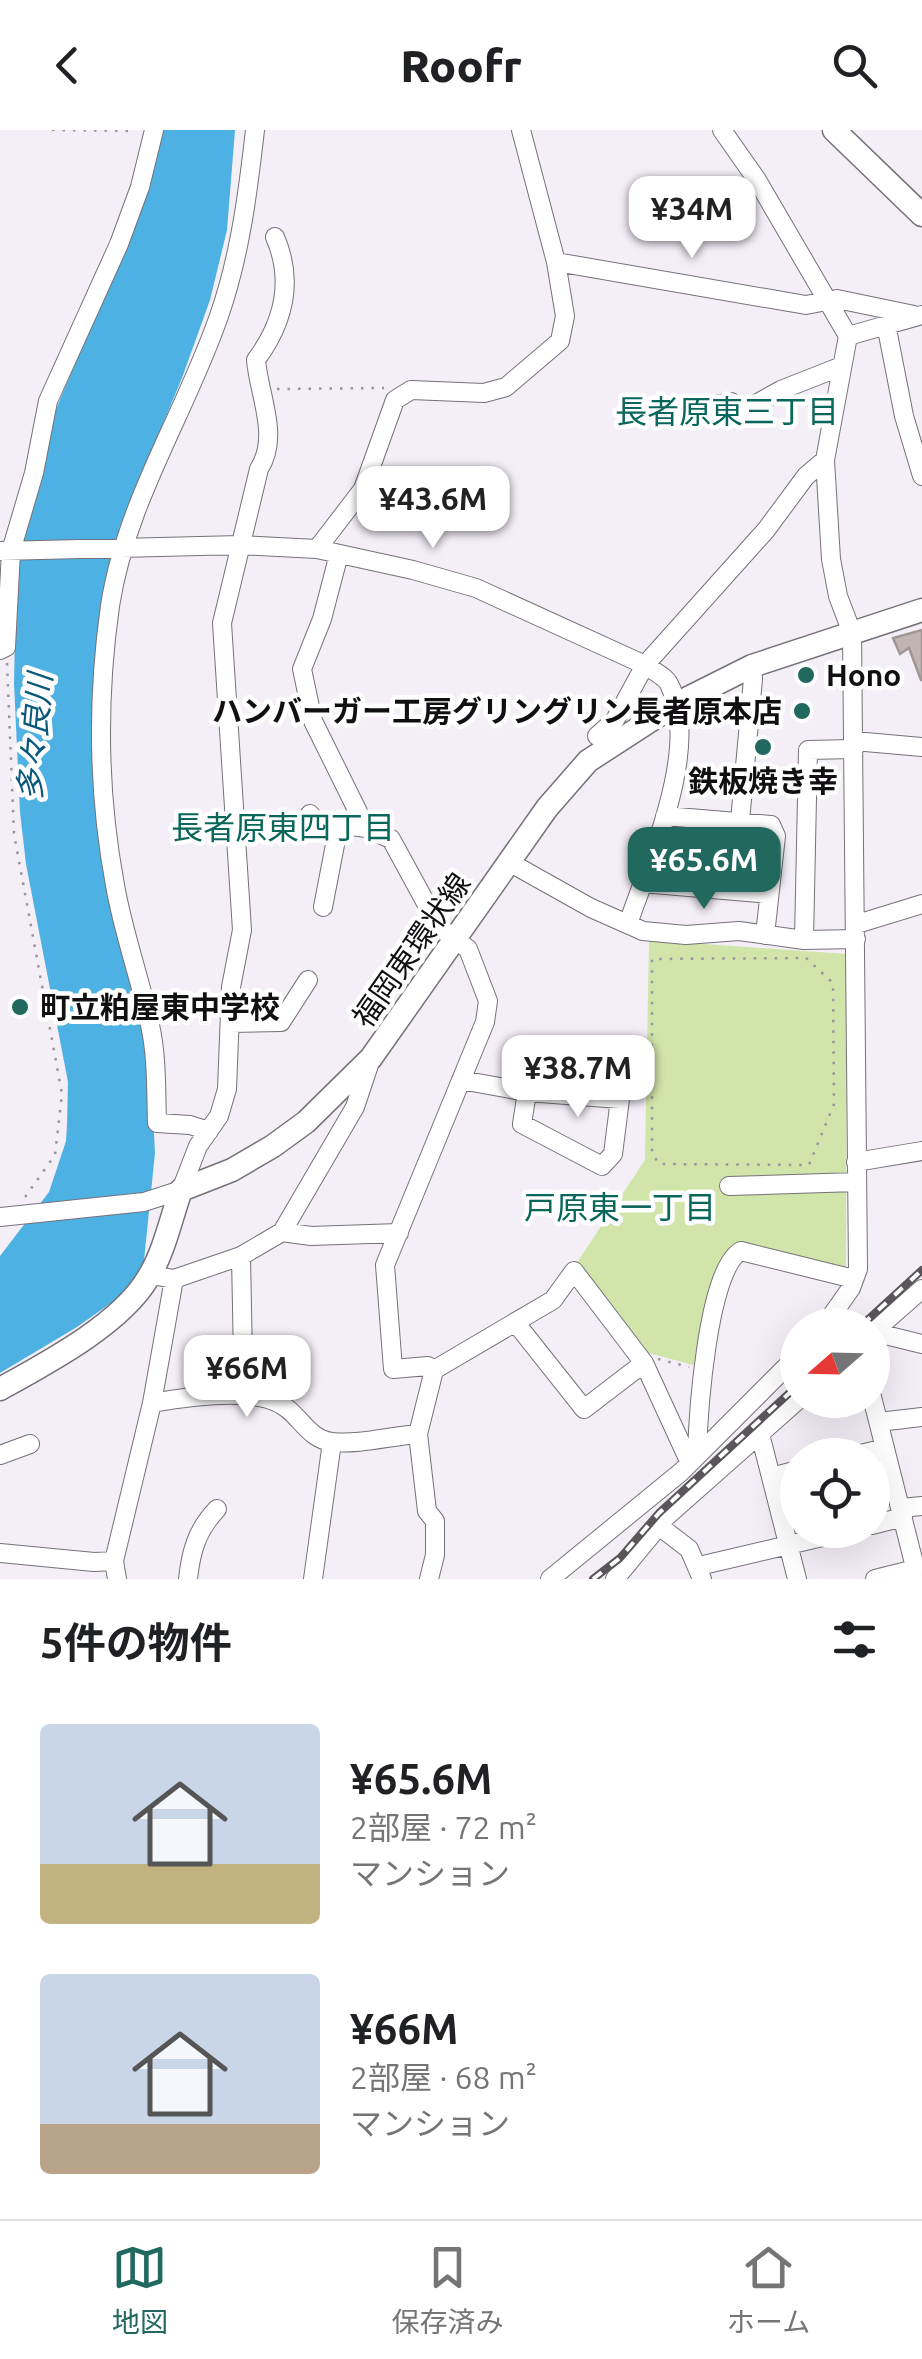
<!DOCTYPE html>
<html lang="ja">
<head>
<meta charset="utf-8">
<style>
  body { margin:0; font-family:Ubuntu,"Noto Sans JP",sans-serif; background:#f6f6f6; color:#202124; height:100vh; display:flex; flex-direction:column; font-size:38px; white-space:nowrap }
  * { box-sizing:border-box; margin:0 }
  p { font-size:32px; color:#757577 }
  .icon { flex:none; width:55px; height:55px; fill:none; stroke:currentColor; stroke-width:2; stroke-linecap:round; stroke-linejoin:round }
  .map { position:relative; height:1449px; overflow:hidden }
  .side { display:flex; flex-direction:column; background:#fff; flex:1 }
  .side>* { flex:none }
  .needle { width:65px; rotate:250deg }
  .tools { position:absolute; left:780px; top:1178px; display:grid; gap:20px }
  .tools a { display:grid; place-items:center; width:110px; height:110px; border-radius:50%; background:#fff; box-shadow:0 10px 40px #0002; font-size:50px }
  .price { position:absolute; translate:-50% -85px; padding:0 22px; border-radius:20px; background:#fff; color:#222; font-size:32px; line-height:65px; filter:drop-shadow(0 2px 5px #0008) }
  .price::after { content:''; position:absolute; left:50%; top:60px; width:30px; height:22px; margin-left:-15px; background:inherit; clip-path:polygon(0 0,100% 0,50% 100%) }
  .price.on { background:#21685e; color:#fff }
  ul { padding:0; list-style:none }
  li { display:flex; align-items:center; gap:30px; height:250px; padding:0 40px }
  li span { display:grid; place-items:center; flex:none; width:280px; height:200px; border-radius:10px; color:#555 }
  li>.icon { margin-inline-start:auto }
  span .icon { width:120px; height:120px; fill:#fffc; stroke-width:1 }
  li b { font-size:42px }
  h2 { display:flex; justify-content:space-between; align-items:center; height:120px; padding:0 40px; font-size:42px }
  header { display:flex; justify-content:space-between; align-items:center; height:130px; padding:0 40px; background:#fff; font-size:45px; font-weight:800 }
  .dock { display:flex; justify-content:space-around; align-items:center; height:140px; border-top:2px solid #e0e0e0; background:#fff; font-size:28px; color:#757577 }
  .dock a { display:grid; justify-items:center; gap:5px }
  .dock .on { color:#21685e }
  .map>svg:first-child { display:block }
</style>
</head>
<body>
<header><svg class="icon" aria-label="back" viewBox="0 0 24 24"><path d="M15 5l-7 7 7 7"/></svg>Roofr<svg class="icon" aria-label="search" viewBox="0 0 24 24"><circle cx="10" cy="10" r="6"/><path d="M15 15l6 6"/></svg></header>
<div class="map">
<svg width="922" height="1449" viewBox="0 0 922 1449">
  <rect width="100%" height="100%" fill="#f4eef7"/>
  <!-- green -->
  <path fill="#d1e4a9" d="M649,810L847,824L846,1143L735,1116L697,1236L641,1221L578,1131L645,1030Z"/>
  <!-- water -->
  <path fill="#4eb1e3" d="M154,0H235L227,100L210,170L182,248L120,397L110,438L93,582L150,930L155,1023L143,1140L121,1166L77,1197L0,1243V1126L49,1062L66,1011L67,995L68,952L26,734L20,682L14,553L16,459L22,407L54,284L138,83Z"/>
  <!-- building -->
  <path fill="#bfb5b2" stroke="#a09693" stroke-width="2.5" d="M922,500V550H921L909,518L900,524L893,508Z"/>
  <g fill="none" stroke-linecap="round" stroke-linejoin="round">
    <defs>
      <path id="minor" d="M722,0L757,50L848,206
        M556,132L806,175L837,169L914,185
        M886,194L904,286L922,346
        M709,276L731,272L745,280L781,260L842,236
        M317,419L363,359L395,270L411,260L484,263L506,257L560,211L565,186L556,132L521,0
        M0,421L240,415L317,419L413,440L476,458L645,535C653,541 665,546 669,554C702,616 649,732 628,794
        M339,424L322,489L302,539L313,591L366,698L391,709L439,797L468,819L488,871L485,892L385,1135L393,1239L428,1236L434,1240L418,1304L427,1381L435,1391V1425L429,1449
        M0,520L6,517L11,421L34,343L48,271L119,114L140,57L154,0
        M597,606L615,590L645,535L766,400L806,346L825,330
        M854,611L922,617
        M310,684L315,691L366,698
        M665,686L771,695L776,706L765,805
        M740,691L753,549L752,536
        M509,732L591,778L643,801L686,805L739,801L804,810L856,809
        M642,753L769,764
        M323,777L339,694
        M857,794L922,774
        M804,810L808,620L854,619
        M230,893L281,892L308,850
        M461,950L527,962L620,969L613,1024L602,1036L522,994L527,962
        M209,1001L190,995L157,993C156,961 157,926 150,895C140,848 123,802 115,755C98,664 97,568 110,476C126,372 185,284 219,186C240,126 248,62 255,0
        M856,1032L922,1021
        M729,1056L857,1052
        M0,1087L144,1072L181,1060L198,1016L219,986L227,959L231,857L242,800L222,493L259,339C280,306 259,266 256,230C284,192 294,151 275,107
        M282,1102L311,1106L399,1103
        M241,1126L243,1229L249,1267
        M151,1145L174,1149L241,1126L282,1102L355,977L370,932
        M515,1192L584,1279L644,1233
        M825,1195L851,1158L858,1139L852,503L838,466L831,429L825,330L848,206L922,185
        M873,1202L922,1214
        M872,1203L922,1159
        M434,1240L553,1170L574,1141L644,1233L690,1333
        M872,1267L918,1449
        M152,1273C186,1267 244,1258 276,1272C299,1281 306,1309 332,1312C359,1315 391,1306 418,1304
        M879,1292L922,1287
        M760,1304L797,1449
        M0,1325L30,1314
        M857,1325L885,1318
        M697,1326C698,1287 707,1139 741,1121L854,1149
        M771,1347L798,1340
        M901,1378L922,1376
        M872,1395L903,1387
        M659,1396L689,1419L702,1449
        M0,1423L94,1432L114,1431
        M699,1436L852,1400
        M117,1449L114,1431L152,1273L174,1149
        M188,1449C191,1421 197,1400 217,1379
        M313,1449L332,1312
        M550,1449L681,1342L798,1225
        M615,1449L667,1386L798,1270
        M875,1449L915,1439"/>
      <path id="major" d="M834,0L922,85
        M0,1259C47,1233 121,1194 148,1148C164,1123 171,1088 181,1060L232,1040L273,1016L306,992L371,928L547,678L588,631L676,574L752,536L922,480"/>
    </defs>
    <!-- minor casing -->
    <use href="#minor" stroke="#767179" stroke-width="20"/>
    <!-- major casing -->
    <use href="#major" stroke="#767179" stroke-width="25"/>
    <!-- path -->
    <path stroke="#99949b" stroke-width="2.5" stroke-dasharray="2.5 8" stroke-linecap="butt" d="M52,0L136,1
      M277,259L384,258
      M7,533L14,704L62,964L55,1025L23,1070
      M806,828L833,853L834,974L809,1035L659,1034L652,1023V829Z
      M658,1229L689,1237"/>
    <!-- minor -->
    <use href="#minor" stroke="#fff" stroke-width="18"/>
    <!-- major -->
    <use href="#major" stroke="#fff" stroke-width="22"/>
    <defs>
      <path id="rail" d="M862,1195L922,1140
        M593,1449L620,1428L659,1383L798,1255"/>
    </defs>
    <!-- rail casing -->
    <use href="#rail" stroke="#59565a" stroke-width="8"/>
    <!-- rail -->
    <use href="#rail" stroke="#fefefe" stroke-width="4" stroke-dasharray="11" stroke-linecap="butt"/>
  </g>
  <!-- markers -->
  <g fill="#21685e" stroke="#fefefe" stroke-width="4">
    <circle cx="806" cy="545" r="10"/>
    <circle cx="802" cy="581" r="10"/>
    <circle cx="763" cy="617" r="10"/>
    <circle cx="20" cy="877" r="10"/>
  </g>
  <g text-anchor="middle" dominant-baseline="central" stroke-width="9" stroke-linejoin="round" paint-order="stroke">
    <!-- poi labels -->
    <g font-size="30" font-weight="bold" fill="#110f11" stroke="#fefefe" text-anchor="start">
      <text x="826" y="545">Hono</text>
      <text x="782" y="581" text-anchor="end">ハンバーガー工房グリングリン長者原本店</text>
      <text x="763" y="651" text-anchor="middle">鉄板焼き幸</text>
      <text x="40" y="877">町立粕屋東中学校</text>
    </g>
    <!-- street labels -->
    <g font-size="30" fill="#110f11" stroke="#fefefe">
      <text transform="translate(411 820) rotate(-55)">福岡東環状線</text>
    </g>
    <!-- neighbourhood labels -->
    <g font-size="32" fill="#08665a" stroke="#fefefe">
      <text x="727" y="281">長者原東三丁目</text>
      <text x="283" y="697">長者原東四丁目</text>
      <text x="620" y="1077">戸原東一丁目</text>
    </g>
    <!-- water labels -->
    <g font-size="32" font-style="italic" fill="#08597b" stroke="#fefefe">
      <text transform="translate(34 607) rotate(-85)">多々良川</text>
    </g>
  </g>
</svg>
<div class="tools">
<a><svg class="needle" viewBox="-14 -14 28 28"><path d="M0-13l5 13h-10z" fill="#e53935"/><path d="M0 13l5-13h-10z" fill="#757577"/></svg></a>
<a><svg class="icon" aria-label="locate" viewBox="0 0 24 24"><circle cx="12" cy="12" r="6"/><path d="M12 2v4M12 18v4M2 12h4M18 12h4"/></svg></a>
</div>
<b class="price" style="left:692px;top:131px">¥34M</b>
<b class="price" style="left:433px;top:421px">¥43.6M</b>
<b class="price on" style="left:704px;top:782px">¥65.6M</b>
<b class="price" style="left:578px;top:990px">¥38.7M</b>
<b class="price" style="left:247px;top:1290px">¥66M</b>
</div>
<section class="side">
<h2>5件の物件<svg class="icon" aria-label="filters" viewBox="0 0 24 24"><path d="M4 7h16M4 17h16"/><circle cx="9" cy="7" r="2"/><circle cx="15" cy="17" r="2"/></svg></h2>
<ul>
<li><span style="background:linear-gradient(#c9d6e8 70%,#c2b280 0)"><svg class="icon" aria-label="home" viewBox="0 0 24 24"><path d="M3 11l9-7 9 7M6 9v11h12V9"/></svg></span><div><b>¥65.6M</b><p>2部屋 · 72 m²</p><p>マンション</p></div></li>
<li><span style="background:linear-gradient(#c9d6e8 75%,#b9a48a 0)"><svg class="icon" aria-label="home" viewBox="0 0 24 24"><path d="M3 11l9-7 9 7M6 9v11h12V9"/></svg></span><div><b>¥66M</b><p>2部屋 · 68 m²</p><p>マンション</p></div></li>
</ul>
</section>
<nav class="dock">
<a class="on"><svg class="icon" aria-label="map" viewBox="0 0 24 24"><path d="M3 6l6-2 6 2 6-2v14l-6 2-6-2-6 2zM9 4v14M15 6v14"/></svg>地図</a>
<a><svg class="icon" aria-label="saved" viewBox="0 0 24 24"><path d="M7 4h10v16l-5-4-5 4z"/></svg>保存済み</a>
<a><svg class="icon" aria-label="home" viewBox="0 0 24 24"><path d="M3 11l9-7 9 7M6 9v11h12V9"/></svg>ホーム</a>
</nav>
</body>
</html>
